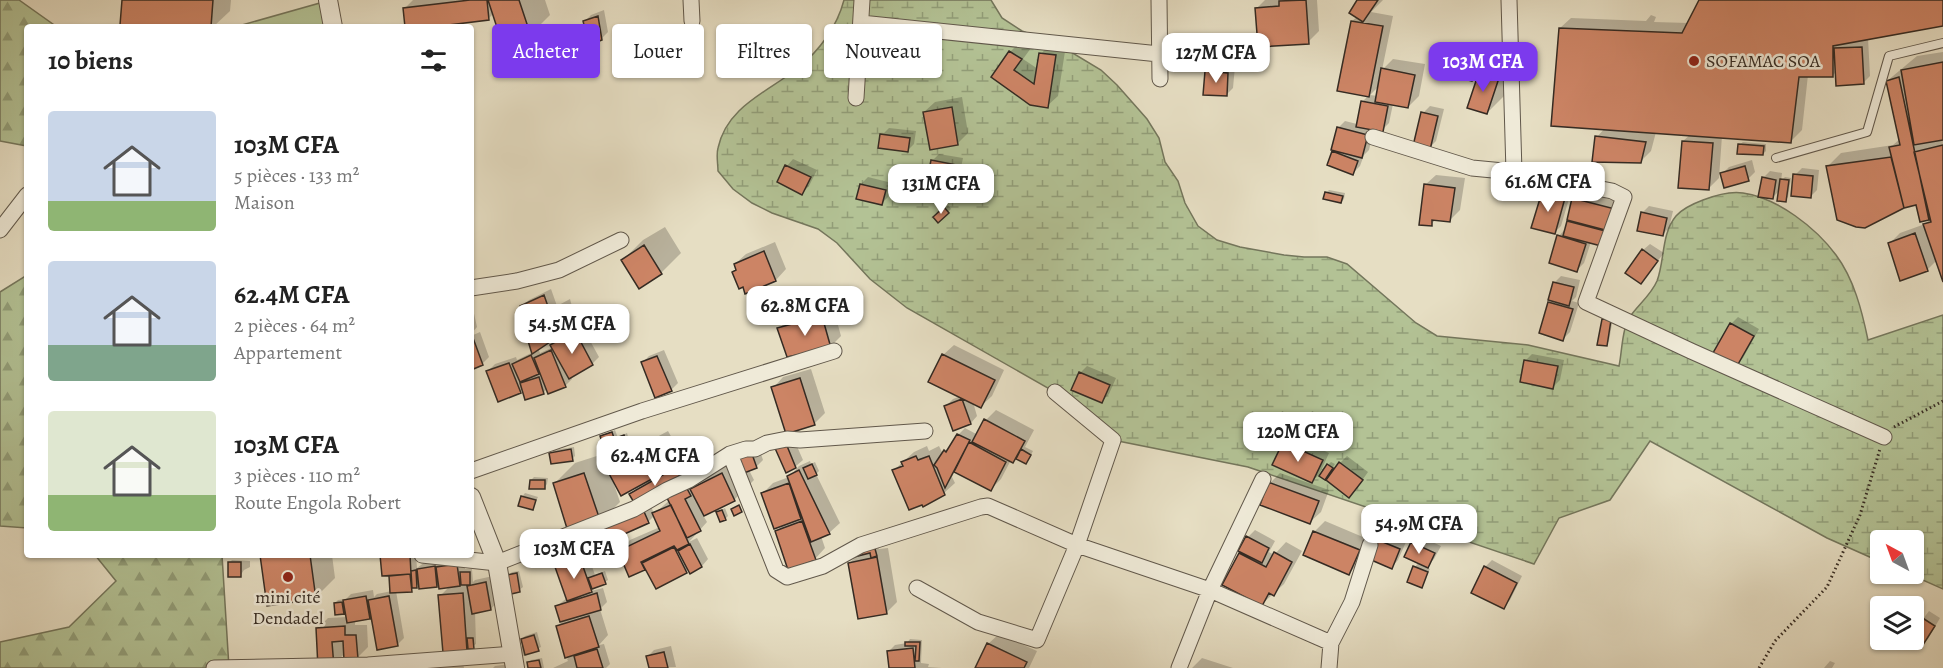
<!DOCTYPE html>
<html lang="fr">
<head>
<meta charset="utf-8">
<style>
  body { margin:0; font-family:Alegreya,serif; background:#f2f2f2; color:#222; height:100vh; display:flex; flex-direction:column; font-size:22px; white-space:nowrap }
  * { box-sizing:border-box; margin:0 }
  p { font-size:20px; color:#767676 }
  .icon { flex:none; width:33px; height:33px; fill:none; stroke:currentColor; stroke-width:2; stroke-linecap:round; stroke-linejoin:round }
  .map { position:relative; flex:1; overflow:hidden }
  .side { position:absolute; left:24px; top:24px; width:450px; height:534px; display:flex; flex-direction:column; background:#fff; border-radius:6px; box-shadow:0 2px 4px #0004 }
  .side>* { flex:none }
  .guide { position:absolute; left:492px; top:24px; width:570px; height:54px; display:flex; gap:12px }
  .needle { width:39px; rotate:319deg }
  .tools { position:absolute; left:1870px; top:530px; display:grid; gap:12px }
  .tools a { display:grid; place-items:center; width:54px; height:54px; border-radius:6px; background:#fff; box-shadow:0 2px 4px #0004; font-size:30px }
  .price { position:absolute; translate:-50% -51px; padding:0 14px; border-radius:12px; background:#fff; color:#222; font-size:20px; line-height:39px; filter:drop-shadow(0 2px 3px #0008) }
  .price::after { content:''; position:absolute; left:50%; top:36px; width:18px; height:14px; margin-left:-9px; background:inherit; clip-path:polygon(0 0,100% 0,50% 100%) }
  .price.on { background:#7c3aed; color:#fff }
  ul { padding:0; list-style:none }
  li { display:flex; align-items:center; gap:18px; height:150px; padding:0 24px }
  li span { display:grid; place-items:center; flex:none; width:168px; height:120px; border-radius:6px; color:#555 }
  li>.icon { margin-inline-start:auto }
  span .icon { width:72px; height:72px; fill:#fffc; stroke-width:1 }
  li b { font-size:26px }
  h2 { display:flex; justify-content:space-between; align-items:center; height:72px; padding:0 24px; font-size:26px }
  .tag { padding:0 21px; border-radius:6px; background:#fff; box-shadow:0 2px 4px #0004; font-size:21px; line-height:54px }
  .tag.on { background:#7c3aed; color:#fff }
  .map>svg:first-child { display:block }
</style>
</head>
<body>
<div class="map">
<svg width="1943" height="668" viewBox="0 0 1943 668">
  <defs>
    <pattern id="forest-firs" width="22" height="20" patternUnits="userSpaceOnUse" patternTransform="scale(1.5)"><rect width="22" height="20" fill="#b3c295"/><path d="M5 1l3.5 6h-7zM16 11l3.5 6h-7z" fill="#929e79"/></pattern>
    <pattern id="wetland-marsh" width="20" height="14" patternUnits="userSpaceOnUse" patternTransform="scale(1.5)"><rect width="20" height="14" fill="#b3c295"/><path d="M1 5h8M5 5V1M11 12h8M15 12V8" fill="none" stroke="#929e79"/></pattern>
  </defs>
  <rect width="100%" height="100%" fill="#e6dec3"/>
  <filter id="stains"><feTurbulence type="fractalNoise" baseFrequency=".00333" numOctaves="4"/><feColorMatrix values="0 0 0 0 .2 0 0 0 0 .09 0 0 0 0 .02 0 0 0 .5 -.17"/></filter>
  <radialGradient id="worn" r=".72"><stop offset=".6" stop-color="#630" stop-opacity="0"/><stop offset="1" stop-color="#630" stop-opacity=".3"/></radialGradient>
  <!-- green -->
  <path fill="#b3c295" stroke="#74765c" stroke-width="1.5" d="M327,1L333,27H235Z"/>
  <!-- forest -->
  <path fill="url(#forest-firs)" stroke="#74765c" stroke-width="1.5" d="M0,0H19L57,27H27V146L0,141Z
    M27,275V528L0,526V292Z
    M95,555H222L229,668H0V642L69,627L116,581Z"/>
  <!-- wetland -->
  <path fill="url(#wetland-marsh)" stroke="#74765c" stroke-width="1.5" d="M844,0H991L1002,18L1022,31L1061,46L1101,70L1117,85L1147,119L1159,138L1165,162L1178,181L1185,203L1198,226L1217,240L1240,247L1284,255L1304,257H1327L1347,264L1416,323L1437,336L1528,345L1619,366C1622,353 1622,328 1629,318C1638,305 1651,295 1657,281C1665,260 1661,234 1676,216C1682,209 1695,203 1703,200C1716,195 1730,191 1743,193C1778,198 1816,228 1836,255C1854,279 1862,311 1868,340L1943,315V589L1907,573H1914V540H1881V562L1827,538L1650,441L1610,500L1559,518L1534,564L1248,467L1113,440L1055,392L907,308L870,279L837,243L818,229L772,213L752,203L733,189L718,171C718,164 716,155 718,148C727,106 768,92 798,68C819,51 837,27 844,0Z"/>
  <!-- shadow -->
  <path fill="#0003" fill-rule="evenodd" d="M123,0H231L230,11L213,27H163L121,24Z
    M413,0H545L550,15L530,35L494,13L488,19L407,27L404,9Z
    M1265,0H1317L1319,31L1308,42L1257,8Z
    M1359,0H1383L1371,12L1393,16L1382,70L1393,59L1425,64L1419,96L1408,107L1393,104L1389,123L1382,130L1374,129L1369,150L1364,155L1360,166L1353,173L1329,164L1335,150L1338,128L1345,121L1357,124L1362,102L1368,96L1352,21L1357,17ZM1380,85L1378,96L1370,95Z
    M1701,0H1943V24L1868,38L1870,76L1863,83L1837,71L1832,76L1808,75L1802,130L1791,141L1722,136L1719,178L1708,189L1683,141L1691,134L1656,132L1651,151L1640,162L1597,137L1605,128L1560,28L1571,18L1646,21L1651,15L1656,17L1654,22L1689,23Z
    M604,10L608,32L601,39L584,22L591,15Z
    M1021,41L1031,48L1023,59L1038,69L1041,54L1051,43L1066,45L1058,96L1047,106L993,77L1010,52Z
    M1943,52V277L1937,260L1927,270L1889,244L1900,233L1925,224L1931,218L1921,221L1917,203L1905,205L1903,207L1827,167L1841,153L1893,145L1901,138L1887,81L1917,56Z
    M1501,53L1518,58L1507,93L1487,113L1481,73Z
    M1453,54L1482,62L1479,72L1472,79L1446,61Z
    M1213,65L1235,66L1233,88L1226,95L1206,72Z
    M962,97L968,133L957,144L924,112L935,102Z
    M1430,106L1444,109L1436,141L1429,148L1423,113Z
    M889,128L916,131L914,144L907,151L882,135Z
    M1743,142L1766,144V151L1763,154L1739,145Z
    M939,154L963,158L959,177L952,184L929,175L926,179L921,170L924,167H931L932,161Z
    M793,159L817,170L809,186L802,193L779,181L787,166Z
    M1752,160L1755,172L1748,179L1722,174L1729,167Z
    M1802,168L1819,170L1817,190L1810,197L1795,175Z
    M1770,171L1782,173L1781,181L1785,177L1791,178L1788,197L1785,200L1780,190L1772,198L1763,178Z
    M1436,175L1465,178L1460,210L1449,221L1437,219L1431,224L1425,185Z
    M868,177L892,183L888,197L881,204L861,184Z
    M1550,185L1571,192L1561,226L1554,233L1543,192Z
    M1329,190L1345,193L1344,199L1341,202L1326,193Z
    M1581,192L1621,202L1612,239L1591,242L1584,263L1577,270L1559,236L1566,228L1570,220L1574,199Z
    M948,205L951,209L938,221L935,217Z
    M1649,206L1673,211L1669,228L1662,235L1642,213Z
    M665,227L681,253L661,273L623,260L643,240Z
    M775,242L786,269L776,280L746,292L735,264L746,254Z
    M1650,244L1664,253L1641,282L1643,250Z
    M1561,276L1580,280L1576,297L1572,301L1579,303L1570,332L1563,339L1550,303L1552,300L1554,283Z
    M551,289L557,306L570,299L575,317L555,337L538,348L540,353L553,347L552,345L559,338L582,326L599,357L592,364L571,376L572,379L565,386L548,388L543,393L523,389L520,392L488,371L495,364L516,357L517,360L533,352L527,331L537,322L522,307L529,300Z
    M471,300L477,327L471,334Z
    M833,307L841,336L830,347L779,329L789,318Z
    M1606,317L1613,318L1609,341L1606,345L1603,320Z
    M1738,317L1759,329L1743,358L1736,365L1731,324Z
    M480,332L489,357L482,364L471,368V336Z
    M954,345L1004,370L992,396L981,406L973,402L977,416L971,423L946,406L953,399L961,396L943,355Z
    M664,350L678,383L671,390L642,363L649,356Z
    M1532,354L1564,360L1560,380L1553,387L1525,361Z
    M1087,366L1116,378L1109,394L1102,401L1080,373Z
    M811,369L825,413L814,424L773,388L783,377Z
    M471,371H473L474,378L471,382Z
    M996,410L1034,430L1025,447L1033,451L1029,459L1026,462L1016,457L1013,461L1011,460L1001,479L990,490L955,471L952,477L955,483L944,493L924,505L894,470L914,452L927,446L929,451L939,446L943,454L954,455L946,450L958,435L965,428L978,435L986,420Z
    M615,430L618,438L627,433L629,440L642,436V438L639,441L619,443L617,446L601,437Z
    M668,431L682,456L672,467L682,462L688,472L681,479L631,494L639,485L614,484L620,502L600,522L555,483L575,463L603,454L608,468L618,458Z
    M792,435L803,460L796,466L786,471L776,446Z
    M1292,436L1329,453L1319,475L1312,481L1274,464L1285,443Z
    M574,447L575,456L572,459L551,453L554,450Z
    M759,448L763,460L756,467L749,470L754,480L734,500L703,515L707,522L689,542L697,538L708,559L702,566L691,572L689,568L686,571L646,567L630,575L619,551L630,540L660,527L655,515L648,522L612,538L649,501L654,514L692,480L695,486L712,469Z
    M1347,456L1368,472L1356,489L1340,463Z
    M810,461L811,464L815,462L819,471L816,474L840,523L829,533L821,536L825,548L815,559L776,532L784,524L763,493L773,483L789,477L799,466Z
    M1331,462L1335,464L1328,475V465Z
    M1280,473L1329,490L1321,512L1310,522L1270,483Z
    M534,477L548,478L547,484L544,488L531,480Z
    M525,493L538,497L532,509L522,497Z
    M725,508L728,516L725,519L718,512Z
    M1325,521L1370,540L1360,562L1349,573L1305,554L1315,531Z
    M1255,530L1275,541L1269,552L1274,555L1286,542L1302,551L1284,584L1262,604L1224,585L1243,551L1241,550L1248,537Z
    M1386,534L1406,542L1398,560L1392,567L1379,541Z
    M1419,536L1441,546L1434,559L1426,567L1430,569L1421,586L1415,567L1419,562L1412,542Z
    M877,543L879,549L888,548L897,602L887,612L849,563L856,557L854,551Z
    M587,552L595,575L605,571L608,580L591,591L603,588L607,602L600,609L608,635L599,645L604,644L610,664L606,668H553L568,661L567,659L572,654L557,627L562,622L557,606L567,598L556,567L563,560Z
    M262,555H332L335,578L315,598Z
    M382,555H416L417,568L425,562L464,558L465,569H472L473,582L475,580L493,576L497,602L491,609L475,611L476,644L467,650H460L464,668H367L444,654L440,596L450,586L420,587V583L411,590L396,591L404,638L397,645L372,615L369,618L355,620V625H367L368,647L357,658L345,653L333,666L317,629L328,618L347,617L346,610L343,612L335,603L338,600L346,599L351,594L373,590L374,597L377,594L392,591L390,574Z
    M232,560L250,561V567L244,570L240,576L229,563Z
    M1492,560L1522,576L1510,600L1503,607L1485,567Z
    M519,571L523,587L519,590L509,575L512,572Z
    M1929,611L1940,618L1928,639L1921,646L1909,639H1914V631Z
    M537,632L541,647L523,656L520,648L524,644L522,639L525,636Z
    M999,634L1037,651L1029,668H977L988,644Z
    M910,639L922,640L921,663L929,664L928,667L942,668H890L888,652L895,645L907,643Z
    M671,646L676,667L650,668L647,657L654,650Z
    M542,658L544,668H529L528,663L531,660Z
    M1202,658L1233,668H1192Z
    M1830,661L1835,663L1832,668H1824Z
    M510,664L511,668H493L495,666Z"/>
  <!-- building -->
  <path fill="#cc8465" stroke="#352b23" stroke-width="1.5" d="M122,0H213L211,27L120,25Z
    M470,0H487L489,20L432,27H405L403,8Z
    M488,0H519L531,36L503,46Z
    M1306,0L1309,44L1258,47L1255,8L1279,6V1Z
    M1357,0H1378L1363,22L1349,13Z
    M1699,0H1943V26L1833,46V77H1799L1791,143L1551,126L1559,28L1682,33Z
    M598,16L602,40L589,45L583,21Z
    M1351,21L1383,26L1369,97L1337,91Z
    M1862,47L1864,84L1836,86L1834,48Z
    M1009,51L1022,59L1014,70L1034,84L1039,53L1056,55L1048,108L1030,105L991,77Z
    M1445,60L1476,68L1472,81L1441,73Z
    M1943,62V140L1914,145L1901,70Z
    M1381,68L1415,75L1408,108L1375,102Z
    M1205,71L1228,73L1227,96L1203,95Z
    M1479,72L1499,78L1487,114L1467,108Z
    M1899,77L1929,220L1920,222L1916,205L1904,208L1889,147L1900,145L1886,81Z
    M1361,101L1388,106L1383,132L1356,127Z
    M952,107L958,145L930,150L923,112Z
    M1421,112L1438,116L1430,150L1413,146Z
    M1337,127L1368,135L1362,158L1331,150Z
    M880,134L910,138L908,152L878,148Z
    M1595,136L1646,142L1641,163L1592,162Z
    M1682,141L1713,143L1709,190L1678,188Z
    M1738,144L1764,146L1763,155L1737,154Z
    M1943,145V282L1923,224L1931,222L1914,152Z
    M1332,151L1358,161L1353,175L1327,165Z
    M1891,157L1904,208L1865,228L1856,227L1837,220L1826,166Z
    M931,160L957,165L952,186L927,181Z
    M785,165L811,177L802,195L777,182Z
    M1745,166L1749,181L1724,188L1720,173Z
    M919,169L927,170L926,181L919,180Z
    M1793,174L1813,176L1811,198L1791,196Z
    M1762,177L1776,180L1773,199L1758,197Z
    M1780,179L1789,180L1786,202L1777,201Z
    M860,184L886,190L882,205L856,199Z
    M1424,184L1455,188L1450,222L1432,220V226L1419,225Z
    M1325,192L1343,196L1341,203L1323,199Z
    M1542,192L1565,198L1555,234L1531,228Z
    M1572,198L1615,209L1609,231L1567,220Z
    M944,207L949,213L938,223L933,217Z
    M1641,212L1667,218L1663,236L1637,231Z
    M1567,221L1609,232L1605,247L1563,236Z
    M1915,233L1928,271L1900,281L1888,243Z
    M1557,235L1586,244L1577,272L1549,263Z
    M644,245L662,274L639,289L621,260Z
    M1642,249L1658,261L1641,284L1625,273Z
    M764,251L776,281L745,294L743,287L739,289L732,272L736,270L734,264Z
    M1553,282L1574,287L1569,306L1548,300Z
    M544,295L551,315L525,328L520,306Z
    M1548,302L1573,309L1563,341L1539,333Z
    M822,316L831,348L787,357L777,328Z
    M550,318L556,338L532,354L525,331Z
    M1602,319L1611,320L1607,346L1597,345Z
    M1730,323L1754,336L1737,366L1713,353Z
    M575,331L593,365L569,379L550,345Z
    M473,338L483,365L471,370V339Z
    M551,350L566,387L548,394L534,358Z
    M942,354L995,380L981,408L928,382Z
    M531,355L539,374L520,382L512,364Z
    M657,356L672,391L655,398L641,362Z
    M1524,360L1558,366L1553,389L1520,382Z
    M509,363L521,393L498,402L486,371Z
    M1079,372L1110,385L1102,403L1071,390Z
    M539,377L544,394L525,400L520,383Z
    M800,378L815,425L786,434L771,387Z
    M962,399L971,424L953,431L944,406Z
    M984,419L1025,441L1013,463L972,442Z
    M612,432L617,447L605,451L600,436Z
    M957,434L970,440L945,488L937,468L934,465L944,450L946,452Z
    M624,435L626,442L639,438L640,442L620,450L616,438Z
    M657,441L672,468L621,496L606,468Z
    M785,441L796,468L786,473L774,446Z
    M969,442L1006,462L991,491L954,472Z
    M1283,442L1323,460L1312,483L1272,465Z
    M571,449L573,461L551,464L549,453Z
    M1021,449L1031,455L1026,464L1016,459Z
    M752,454L757,468L739,475L737,459Z
    M916,456L918,460L929,456L945,495L923,507L922,505L909,510L892,470L903,466L901,462Z
    M1339,462L1363,480L1349,498L1326,480Z
    M812,464L817,475L808,479L803,468Z
    M1327,464L1333,468L1325,480L1319,476Z
    M675,468L682,480L636,506L629,494Z
    M799,470L830,534L811,542L787,476Z
    M584,473L601,523L569,535L553,483Z
    M722,473L735,501L704,516L690,489Z
    M530,480H545V489H529Z
    M1268,482L1319,501L1310,524L1260,505Z
    M789,483L801,519L774,529L761,493Z
    M685,485L691,496L685,499L701,531L687,538L666,496Z
    M521,496L536,500L533,510L518,506Z
    M671,505L689,544L677,550L674,546L641,562L645,570L629,577L618,551L660,531L652,513Z
    M739,505L742,512L734,516L731,509Z
    M642,507L649,523L611,540L604,524Z
    M722,510L726,520L720,522L716,512Z
    M802,521L816,560L788,570L775,531Z
    M1313,531L1360,550L1349,575L1303,555Z
    M1246,536L1269,548L1262,563L1238,551Z
    M1378,540L1400,549L1392,569L1369,559Z
    M1411,542L1435,553L1428,568L1404,557Z
    M690,544L702,567L690,574L678,551Z
    M874,545L877,556L871,558L870,553L854,557Z
    M674,547L687,573L656,589L642,563Z
    M1274,552L1292,562L1274,596L1269,593L1262,606L1222,585L1239,553L1266,567Z
    M260,555H310L316,599L267,606Z
    M380,555H410L411,574L382,576Z
    M877,557L887,614L858,619L848,563Z
    M580,558L592,592L567,601L555,567Z
    M228,562H241V577H228Z
    M457,564L460,586L439,589L436,567Z
    M435,566L437,587L419,589L417,569Z
    M1413,566L1428,572L1422,588L1407,582Z
    M1484,566L1517,583L1504,609L1471,593Z
    M416,570L417,588H412L411,571Z
    M460,572H470V585H461Z
    M517,573L520,592L511,594L507,575Z
    M602,573L606,584L592,589L588,578Z
    M410,574L412,592L390,593L389,576Z
    M486,582L491,610L472,614L467,586Z
    M463,593L467,651L443,653L438,595Z
    M597,593L601,610L560,622L555,606Z
    M366,596L370,619L347,623L343,600Z
    M389,596L398,646L377,650L368,600Z
    M342,602L344,614L335,615L334,603Z
    M589,616L599,647L565,658L556,626Z
    M1921,617L1935,626L1921,648L1907,640L1914,639V628Z
    M345,626V635H356L358,659L344,660L343,641L332,642L334,667L318,668L316,628Z
    M534,635L539,651L525,655L521,639Z
    M467,638H473L474,649H468Z
    M905,642H920L919,661H915L916,646H905Z
    M987,643L1027,662L1024,668H975Z
    M913,648L915,668H889L887,651Z
    M597,649L603,668H577L574,656Z
    M664,652L668,668H649L646,656Z
    M539,660L541,668H528L527,662Z"/>
  <g fill="none" stroke-linecap="round" stroke-linejoin="round">
    <defs>
      <path id="service" d="M1776,158L1867,132L1889,56L1943,43"/>
      <path id="minor" d="M691,0L692,21
        M1159,0L1160,79
        M1509,0L1514,172
        M861,23L1159,54
        M856,98L862,0
        M1373,137L1472,168L1514,172L1612,191L1624,197L1586,302L1691,351L1884,437
        M0,230L27,195
        M471,288L517,281L559,270L621,240
        M730,454L776,570L787,577L823,566L861,545L981,507L988,506L1077,545L1210,590L1331,643
        M471,471L642,411L834,351
        M422,555L497,563L634,509L667,490L689,480L730,454L746,449H755L767,443L787,439L800,440L925,431
        M917,588L978,622L1037,640L1077,545L1113,440L1055,392
        M214,668L368,665L512,654
        M1179,668L1210,590L1263,479
        M1329,668L1331,643L1352,602L1370,545"/>
      <path id="tertiary" d="M328,0L333,27
        M471,497L497,563L515,668"/>
    </defs>
    <!-- service casing -->
    <use href="#service" stroke="#61584b" stroke-width="10"/>
    <!-- minor casing -->
    <use href="#minor" stroke="#61584b" stroke-width="17"/>
    <!-- tertiary casing -->
    <use href="#tertiary" stroke="#61584b" stroke-width="20"/>
    <!-- path -->
    <path stroke="#352b23" stroke-width="3" stroke-dasharray="1.5 3" stroke-linecap="butt" d="M1894,427L1943,401
      M1759,668L1775,641L1827,587L1860,515L1880,449"/>
    <!-- service -->
    <use href="#service" stroke="#efead8" stroke-width="8"/>
    <!-- minor -->
    <use href="#minor" stroke="#efead8" stroke-width="15"/>
    <!-- tertiary -->
    <use href="#tertiary" stroke="#efead8" stroke-width="18"/>
  </g>
  <!-- markers -->
  <g fill="#8f2418" stroke="#efead8" stroke-width="2">
    <circle cx="1694" cy="61" r="6"/>
    <circle cx="288" cy="577" r="6"/>
  </g>
  <g text-anchor="middle" dominant-baseline="central" stroke-width="5" stroke-linejoin="round" paint-order="stroke">
    <!-- poi labels -->
    <g font-size="18" fill="#352b23" stroke="#efead8" text-anchor="start">
      <text x="1706" y="61">SOFAMAC SOA</text>
      <text x="288" y="597" text-anchor="middle">mini cité<tspan x="288" dy="21">Dendadel</tspan></text>
    </g>
  </g>
  <rect width="100%" height="100%" filter="url(#stains)"/>
  <rect width="100%" height="100%" fill="url(#worn)"/>
</svg>
<div class="tools">
<a><svg class="needle" viewBox="-14 -14 28 28"><path d="M0-13l5 13h-10z" fill="#e53935"/><path d="M0 13l5-13h-10z" fill="#767676"/></svg></a>
<a><svg class="icon" aria-label="layers" viewBox="0 0 24 24"><path d="M12 4l9 5-9 5-9-5zM3 14l9 5 9-5"/></svg></a>
</div>
<b class="price" style="left:1216px;top:84px">127M CFA</b>
<b class="price on" style="left:1483px;top:93px">103M CFA</b>
<b class="price" style="left:1548px;top:213px">61.6M CFA</b>
<b class="price" style="left:941px;top:215px">131M CFA</b>
<b class="price" style="left:805px;top:337px">62.8M CFA</b>
<b class="price" style="left:572px;top:355px">54.5M CFA</b>
<b class="price" style="left:1298px;top:463px">120M CFA</b>
<b class="price" style="left:655px;top:487px">62.4M CFA</b>
<b class="price" style="left:1419px;top:555px">54.9M CFA</b>
<b class="price" style="left:574px;top:580px">103M CFA</b>
<div class="guide">
<a class="tag on">Acheter</a>
<a class="tag">Louer</a>
<a class="tag">Filtres</a>
<a class="tag">Nouveau</a>
</div>
<section class="side">
<h2>10 biens<svg class="icon" aria-label="filters" viewBox="0 0 24 24"><path d="M4 7h16M4 17h16"/><circle cx="9" cy="7" r="2"/><circle cx="15" cy="17" r="2"/></svg></h2>
<ul>
<li><span style="background:linear-gradient(#c9d6e8 75%,#8fb573 0)"><svg class="icon" aria-label="home" viewBox="0 0 24 24"><path d="M3 11l9-7 9 7M6 9v11h12V9"/></svg></span><div><b>103M CFA</b><p>5 pièces · 133 m²</p><p>Maison</p></div></li>
<li><span style="background:linear-gradient(#c9d6e8 70%,#7fa58c 0)"><svg class="icon" aria-label="home" viewBox="0 0 24 24"><path d="M3 11l9-7 9 7M6 9v11h12V9"/></svg></span><div><b>62.4M CFA</b><p>2 pièces · 64 m²</p><p>Appartement</p></div></li>
<li><span style="background:linear-gradient(#dfe7d0 70%,#8fb573 0)"><svg class="icon" aria-label="home" viewBox="0 0 24 24"><path d="M3 11l9-7 9 7M6 9v11h12V9"/></svg></span><div><b>103M CFA</b><p>3 pièces · 110 m²</p><p>Route Engola Robert</p></div></li>
</ul>
</section>
</div>
</body>
</html>
